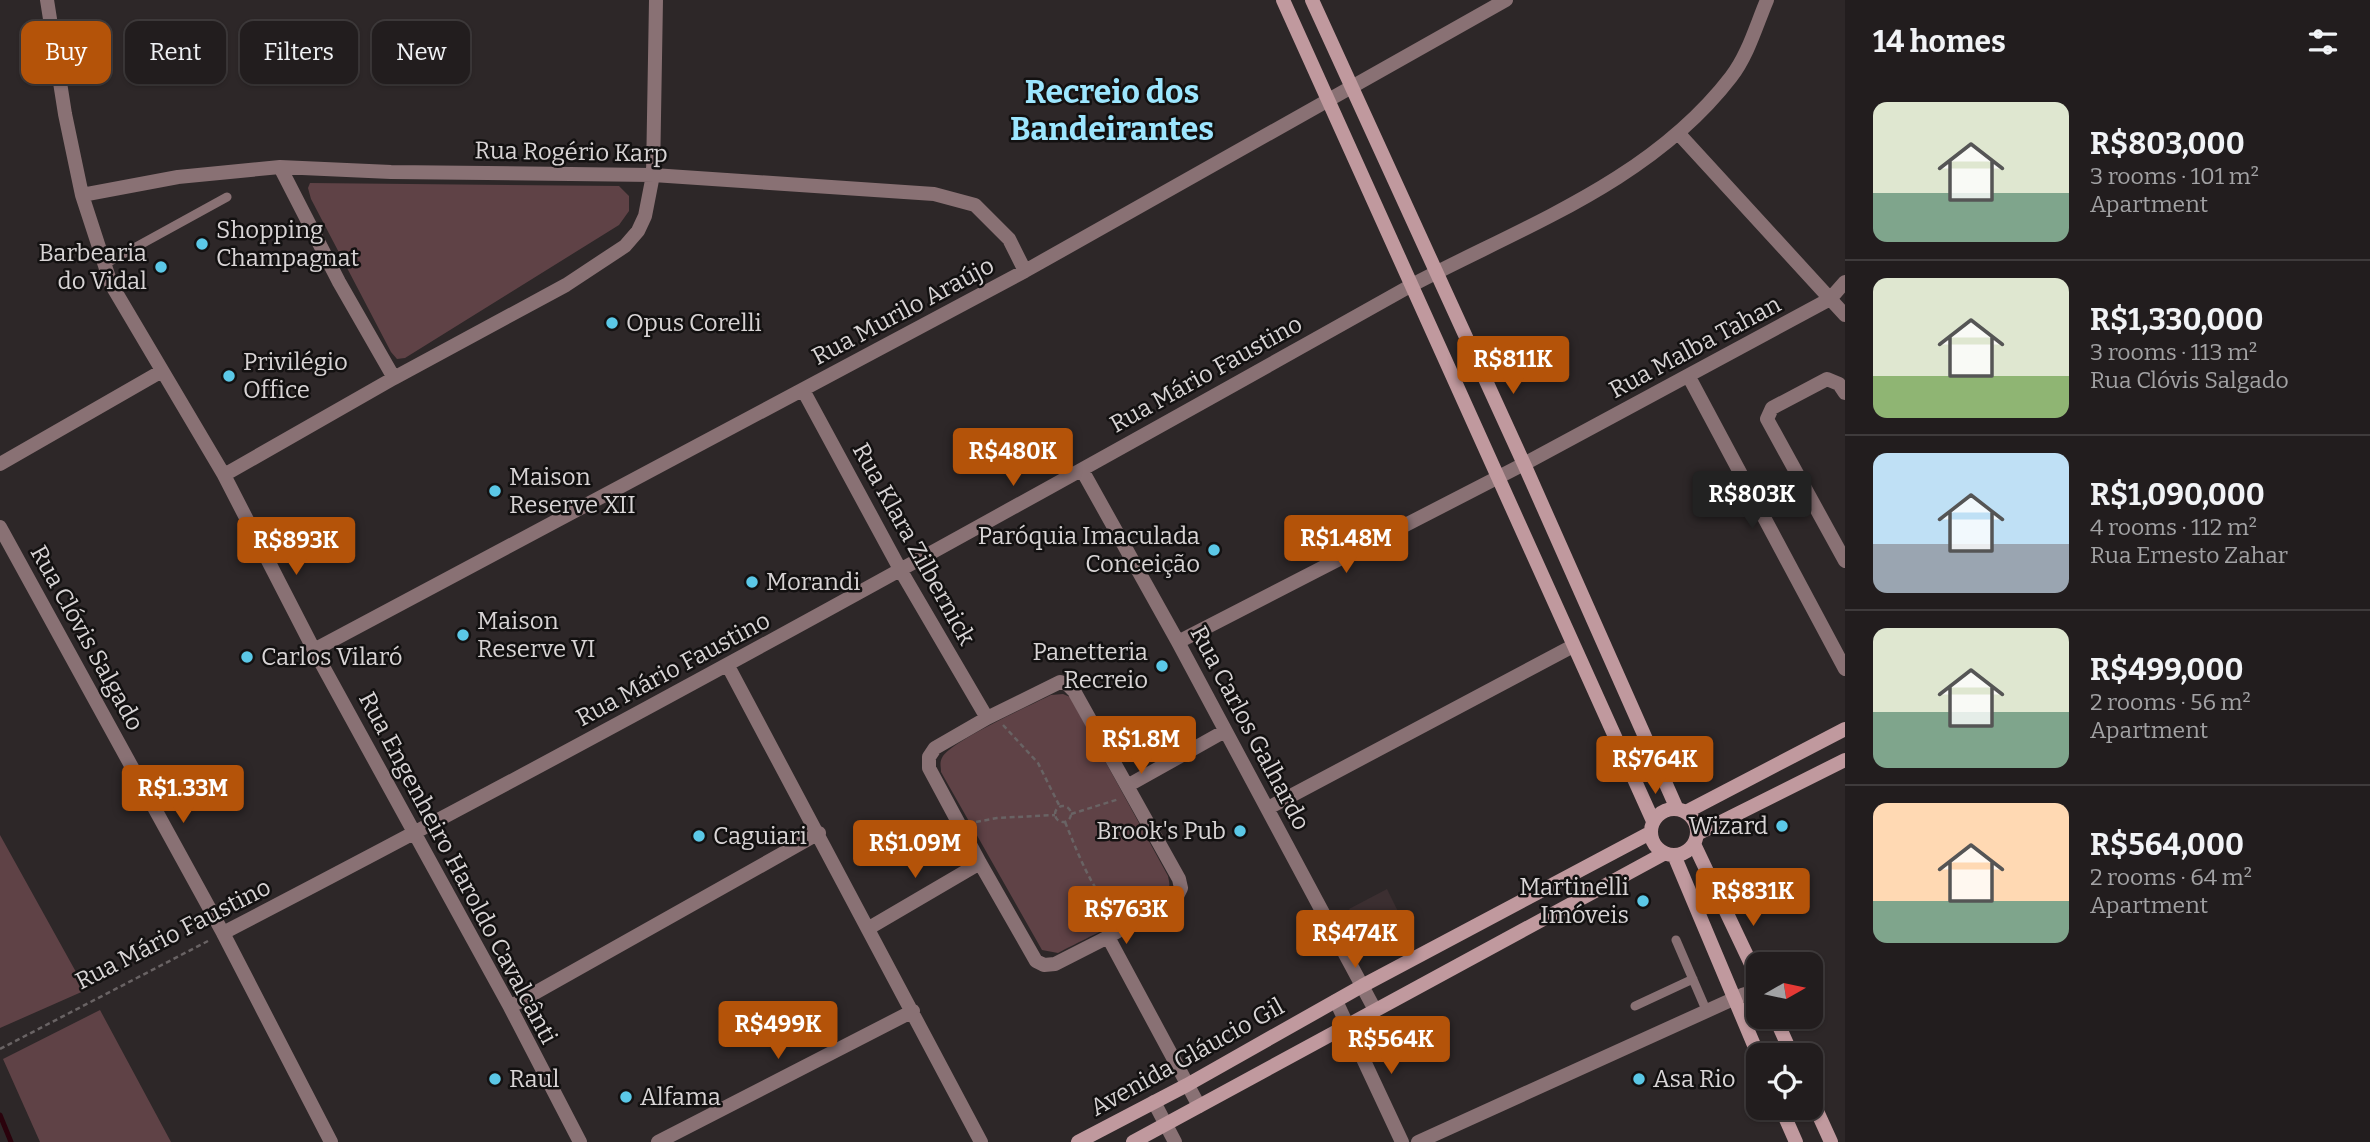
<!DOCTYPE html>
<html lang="en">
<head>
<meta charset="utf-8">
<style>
  body { margin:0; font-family:Bitter,serif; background:#2a2627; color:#f1f3f6; height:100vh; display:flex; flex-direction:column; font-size:26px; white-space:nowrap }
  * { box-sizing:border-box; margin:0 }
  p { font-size:23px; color:#a2a2a4 }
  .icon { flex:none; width:38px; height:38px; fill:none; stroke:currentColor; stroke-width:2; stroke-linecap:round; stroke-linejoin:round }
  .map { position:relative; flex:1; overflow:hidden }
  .details { display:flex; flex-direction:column; background:#221d1e; width:525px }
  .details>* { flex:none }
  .banner { position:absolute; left:21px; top:21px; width:665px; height:63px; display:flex; gap:14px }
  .needle { width:46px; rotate:81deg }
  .controls { position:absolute; left:1746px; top:952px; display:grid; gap:14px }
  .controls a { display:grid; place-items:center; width:77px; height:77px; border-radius:14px; background:#221d1e; box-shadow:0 2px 5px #0004,0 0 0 2px #3f3b3c; font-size:35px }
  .price { position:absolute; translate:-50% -60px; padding:0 16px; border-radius:7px; background:#b45309; color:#fff; font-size:23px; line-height:46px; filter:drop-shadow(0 2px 4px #0008) }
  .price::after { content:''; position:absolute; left:50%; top:42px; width:21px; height:16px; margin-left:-10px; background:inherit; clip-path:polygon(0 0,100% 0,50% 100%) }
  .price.current { background:#222; color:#fff }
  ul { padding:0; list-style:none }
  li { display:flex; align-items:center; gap:21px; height:175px; padding:0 28px }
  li+li { border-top:2px solid #3f3b3c }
  li span { display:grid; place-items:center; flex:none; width:196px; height:140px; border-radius:14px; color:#555 }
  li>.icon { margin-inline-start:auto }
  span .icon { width:84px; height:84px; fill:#fffc; stroke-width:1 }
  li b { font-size:30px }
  h2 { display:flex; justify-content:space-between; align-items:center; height:84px; padding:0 28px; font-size:30px }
  .pill { padding:0 24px; border-radius:14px; background:#221d1e; box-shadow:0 2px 5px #0004,0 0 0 2px #3f3b3c; font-size:24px; line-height:63px }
  .pill.current { background:#b45309; color:#fff }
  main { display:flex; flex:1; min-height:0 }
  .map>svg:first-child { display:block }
</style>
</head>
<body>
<main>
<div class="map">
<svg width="1845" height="1142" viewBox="0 0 1845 1142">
  <rect width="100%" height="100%" fill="#2d2728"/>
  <!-- built -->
  <path fill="#3c2f31" d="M1387,889L1413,942L1393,951L1372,952L1349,909Z"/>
  <!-- green -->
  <path fill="#5f4246" d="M310,183L619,186L629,196V211L619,225L405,358L397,359L391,352L311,199L308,188Z
    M1063,694L1070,697L1168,876C1169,882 1171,886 1167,891C1158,905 1078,942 1058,953L1042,950L941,772C941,766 939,762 943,756C956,739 1029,706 1051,695Z
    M0,835L86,990L0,1028Z
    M100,1010L171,1142H40L3,1059Z"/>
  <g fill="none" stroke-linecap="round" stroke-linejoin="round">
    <!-- stream -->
    <path stroke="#2a020c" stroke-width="5" d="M0,1115L11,1142"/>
    <!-- path -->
    <path stroke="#696364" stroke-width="2.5" stroke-dasharray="5 3.5" stroke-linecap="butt" d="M1003,725L1038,763L1060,807
      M1055 814a8 8 0 1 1 16 0a8 8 0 1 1-16 0Z
      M1071,814L1119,799
      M976,822L997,818L1055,815
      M1065,822C1080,858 1090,887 1117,916
      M0,1049L208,941"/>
    <!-- lane -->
    <path stroke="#897174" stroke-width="9" d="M105,264L227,197
      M1676,940L1707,1012
      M1635,1006L1693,979"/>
    <!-- street -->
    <path stroke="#897174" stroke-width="14" d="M47,0L65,114L82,195L111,284L224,475L314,650L510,1007L580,1142
      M1679,134L1845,315
      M280,167L339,282L394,378L566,285L625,246L638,231L645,216L653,175L656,0
      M82,195L178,177L280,167L391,172L653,175L934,194L975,205L1009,239L1025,271
      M1689,377L1845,669
      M803,390L901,571L987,718
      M1845,393L1839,384L1827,379L1772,408L1767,419L1845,561
      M0,464L162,371
      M1082,470L1178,642L1375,1010
      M224,475L394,378
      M0,527L223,933L331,1142
      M1178,642L1524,464L1830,299L1845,282
      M314,650L1025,271L1506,0
      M728,666L981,1142
      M1060,682L1067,684L1074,691L1179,879L1181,888L1177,896L1108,937L1055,964L1044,965L1036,961L980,863L929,768V757L935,748L987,718Z
      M1127,786L1225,731
      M1268,808L1573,646
      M869,928L980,863
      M223,933C624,725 1018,506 1412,285C1524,226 1651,181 1731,77C1748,55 1756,26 1767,0
      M1108,937L1199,1106
      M1336,1001L1402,1142
      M510,1007L819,833
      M1154,1102L1175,1142
      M658,1142L913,1011
      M1418,1142L1742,995L1759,990"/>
    <!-- secondary -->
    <path stroke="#c0999e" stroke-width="14" d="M1283,0L1653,821
      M1312,0L1524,464L1677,809
      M1651 832a23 23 0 1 1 46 0a23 23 0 1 1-46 0Z
      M1686,812L1845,729
      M1697,834L1845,760
      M1694,844L1759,981
      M1674,855L1759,1057
      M1775,1017L1792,1055
      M1811,1098L1831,1142
      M1781,1108L1796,1142
      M1078,1142L1187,1085L1362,986L1650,833
      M1133,1142L1665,853"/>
  </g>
  <!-- markers -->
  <g fill="#5bc8e7" stroke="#131111" stroke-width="2.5">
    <circle cx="202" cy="244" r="7"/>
    <circle cx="161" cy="267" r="7"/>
    <circle cx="612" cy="323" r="7"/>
    <circle cx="229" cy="376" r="7"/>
    <circle cx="495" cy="491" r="7"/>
    <circle cx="1214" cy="550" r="7"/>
    <circle cx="752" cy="582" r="7"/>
    <circle cx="463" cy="635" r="7"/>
    <circle cx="247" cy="657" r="7"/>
    <circle cx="1162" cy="666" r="7"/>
    <circle cx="1782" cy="826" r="7"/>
    <circle cx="1240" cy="831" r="7"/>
    <circle cx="699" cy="836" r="7"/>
    <circle cx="1643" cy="901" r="7"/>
    <circle cx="495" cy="1079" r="7"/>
    <circle cx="1639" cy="1079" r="7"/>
    <circle cx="626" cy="1097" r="7"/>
  </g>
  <g text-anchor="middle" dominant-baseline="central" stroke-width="5" stroke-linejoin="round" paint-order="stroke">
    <!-- street labels -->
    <g font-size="24" fill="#d8d4d5" stroke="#131111">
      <text transform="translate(571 152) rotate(1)">Rua Rogério Karp</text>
      <text transform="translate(903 311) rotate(-28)">Rua Murilo Araújo</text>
      <text transform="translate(1695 347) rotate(-28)">Rua Malba Tahan</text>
      <text transform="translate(1206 374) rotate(-29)">Rua Mário Faustino</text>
      <text transform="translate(914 544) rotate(61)">Rua Klara Zilbernick</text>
      <text transform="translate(87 638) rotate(61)">Rua Clóvis Salgado</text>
      <text transform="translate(673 669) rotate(-28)">Rua Mário Faustino</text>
      <text transform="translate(1250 728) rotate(62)">Rua Carlos Galhardo</text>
      <text transform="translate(458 868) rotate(62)">Rua Engenheiro Haroldo Cavalcânti</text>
      <text transform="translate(173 934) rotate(-27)">Rua Mário Faustino</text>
      <text transform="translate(1187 1057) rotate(-29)">Avenida Gláucio Gil</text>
    </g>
    <!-- poi labels -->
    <g font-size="24" fill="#d8d4d5" stroke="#131111" text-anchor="start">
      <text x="216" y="230">Shopping<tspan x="216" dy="28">Champagnat</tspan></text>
      <text x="147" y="253" text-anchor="end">Barbearia<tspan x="147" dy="28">do Vidal</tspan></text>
      <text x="626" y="323">Opus Corelli</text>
      <text x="243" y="362">Privilégio<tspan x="243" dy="28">Office</tspan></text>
      <text x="509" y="477">Maison<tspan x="509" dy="28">Reserve XII</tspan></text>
      <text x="1200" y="536" text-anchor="end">Paróquia Imaculada<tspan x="1200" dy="28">Conceição</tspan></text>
      <text x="766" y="582">Morandi</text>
      <text x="477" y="621">Maison<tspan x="477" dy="28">Reserve VI</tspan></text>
      <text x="1148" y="652" text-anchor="end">Panetteria<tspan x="1148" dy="28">Recreio</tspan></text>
      <text x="261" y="657">Carlos Vilaró</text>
      <text x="1768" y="826" text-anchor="end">Wizard</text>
      <text x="1226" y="831" text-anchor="end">Brook's Pub</text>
      <text x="713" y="836">Caguiari</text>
      <text x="1629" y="887" text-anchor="end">Martinelli<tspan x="1629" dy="28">Imóveis</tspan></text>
      <text x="509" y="1079">Raul</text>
      <text x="1653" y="1079">Asa Rio</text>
      <text x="640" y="1097">Alfama</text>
    </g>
    <!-- district labels -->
    <g font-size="32" font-weight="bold" fill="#9ce6fe" stroke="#131111">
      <text x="1112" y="92">Recreio dos<tspan x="1112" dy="37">Bandeirantes</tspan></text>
    </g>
  </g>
</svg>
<div class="controls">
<a><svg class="needle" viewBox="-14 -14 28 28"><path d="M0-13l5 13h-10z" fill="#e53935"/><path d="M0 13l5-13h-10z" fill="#a2a2a4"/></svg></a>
<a><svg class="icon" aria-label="locate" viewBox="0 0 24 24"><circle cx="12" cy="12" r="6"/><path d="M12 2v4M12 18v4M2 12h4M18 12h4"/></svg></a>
</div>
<b class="price" style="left:1513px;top:396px">R$811K</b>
<b class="price" style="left:1013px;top:488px">R$480K</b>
<b class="price current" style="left:1752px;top:531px">R$803K</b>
<b class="price" style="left:1346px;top:575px">R$1.48M</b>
<b class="price" style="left:296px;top:577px">R$893K</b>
<b class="price" style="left:1141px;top:776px">R$1.8M</b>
<b class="price" style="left:1655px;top:796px">R$764K</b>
<b class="price" style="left:183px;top:825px">R$1.33M</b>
<b class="price" style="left:915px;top:880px">R$1.09M</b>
<b class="price" style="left:1753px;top:928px">R$831K</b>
<b class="price" style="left:1126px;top:946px">R$763K</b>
<b class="price" style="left:1355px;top:970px">R$474K</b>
<b class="price" style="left:778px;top:1061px">R$499K</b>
<b class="price" style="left:1391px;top:1076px">R$564K</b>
<div class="banner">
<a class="pill current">Buy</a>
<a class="pill">Rent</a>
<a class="pill">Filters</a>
<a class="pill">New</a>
</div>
</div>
<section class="details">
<h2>14 homes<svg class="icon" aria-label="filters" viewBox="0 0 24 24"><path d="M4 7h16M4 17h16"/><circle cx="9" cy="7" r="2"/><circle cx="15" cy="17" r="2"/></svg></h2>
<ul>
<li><span style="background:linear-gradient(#dfe7d0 65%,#7fa58c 0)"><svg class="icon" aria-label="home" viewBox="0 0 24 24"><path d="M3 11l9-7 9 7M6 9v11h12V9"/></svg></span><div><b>R$803,000</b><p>3 rooms · 101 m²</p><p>Apartment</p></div></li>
<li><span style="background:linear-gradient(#dfe7d0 70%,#8fb573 0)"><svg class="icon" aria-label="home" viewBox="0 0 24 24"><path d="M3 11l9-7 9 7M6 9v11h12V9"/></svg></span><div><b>R$1,330,000</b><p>3 rooms · 113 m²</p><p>Rua Clóvis Salgado</p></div></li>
<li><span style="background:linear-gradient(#bfe0f5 65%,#9aa5b1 0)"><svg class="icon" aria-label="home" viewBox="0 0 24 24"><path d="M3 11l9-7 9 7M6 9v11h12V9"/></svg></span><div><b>R$1,090,000</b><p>4 rooms · 112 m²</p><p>Rua Ernesto Zahar</p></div></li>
<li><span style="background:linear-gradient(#dfe7d0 60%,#7fa58c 0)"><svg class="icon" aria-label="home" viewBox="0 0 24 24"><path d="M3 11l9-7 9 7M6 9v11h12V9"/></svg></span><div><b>R$499,000</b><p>2 rooms · 56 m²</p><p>Apartment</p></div></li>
<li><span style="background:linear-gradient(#ffd9b3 70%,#7fa58c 0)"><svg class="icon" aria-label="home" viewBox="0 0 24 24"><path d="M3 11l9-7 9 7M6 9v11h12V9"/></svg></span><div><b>R$564,000</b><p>2 rooms · 64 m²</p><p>Apartment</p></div></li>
</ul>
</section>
</main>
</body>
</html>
